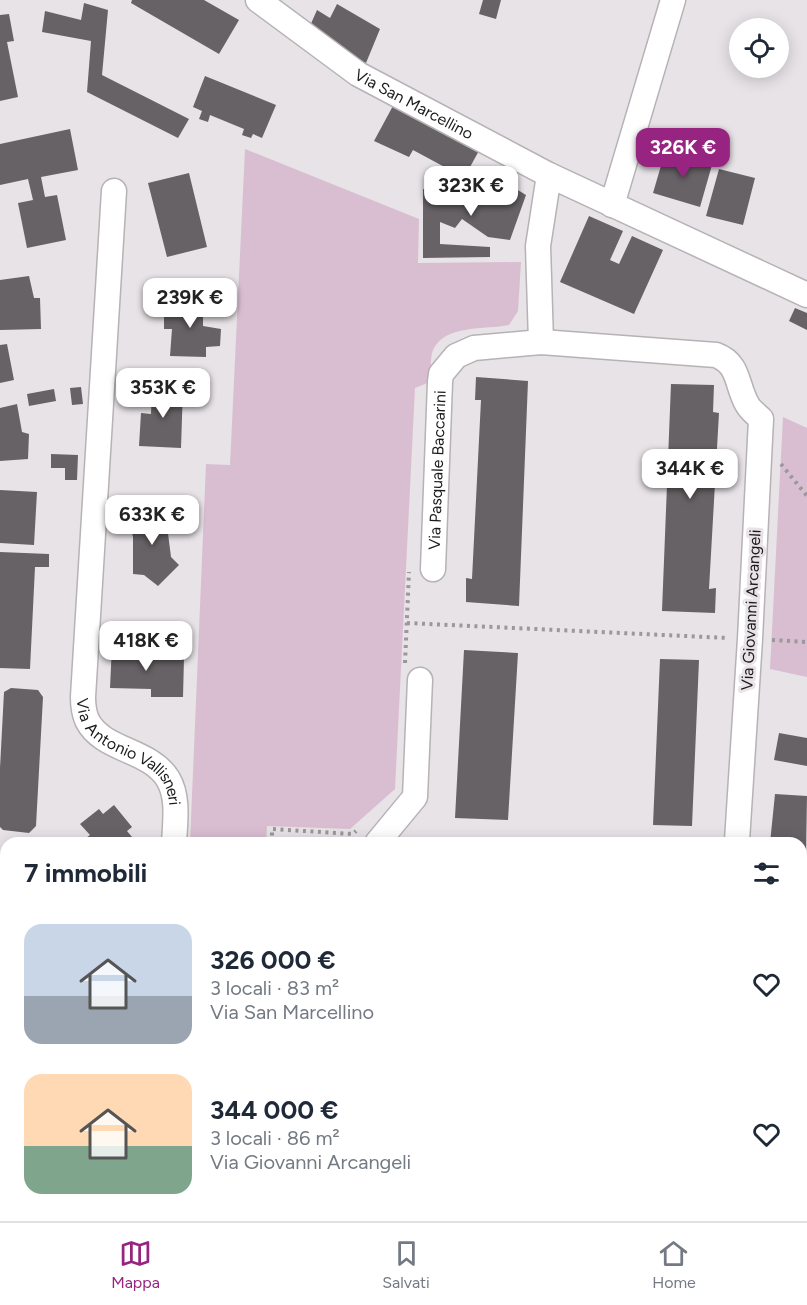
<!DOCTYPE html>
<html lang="it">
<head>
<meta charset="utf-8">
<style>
  body { margin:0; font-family:Figtree,sans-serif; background:#f2f2f3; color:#1f2937; height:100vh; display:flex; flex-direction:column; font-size:22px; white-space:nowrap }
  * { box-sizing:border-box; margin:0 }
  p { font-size:20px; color:#747a83 }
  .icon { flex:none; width:33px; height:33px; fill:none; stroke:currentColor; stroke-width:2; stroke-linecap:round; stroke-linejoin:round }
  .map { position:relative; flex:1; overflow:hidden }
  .side { position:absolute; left:0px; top:837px; width:807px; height:384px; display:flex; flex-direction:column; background:#fff; border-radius:18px 18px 0 0; box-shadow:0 3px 15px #0003 }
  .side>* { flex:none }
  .fabs { position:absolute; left:729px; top:18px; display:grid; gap:12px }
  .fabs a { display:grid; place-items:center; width:60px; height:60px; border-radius:50%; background:#fff; box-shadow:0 3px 15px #0003; font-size:30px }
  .price { position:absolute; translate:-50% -51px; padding:0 14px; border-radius:12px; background:#fff; color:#222; font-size:20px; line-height:39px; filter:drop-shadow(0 2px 3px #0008) }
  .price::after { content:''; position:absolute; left:50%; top:36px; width:18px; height:14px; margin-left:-9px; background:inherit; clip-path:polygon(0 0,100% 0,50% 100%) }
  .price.current { background:#972481; color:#fff }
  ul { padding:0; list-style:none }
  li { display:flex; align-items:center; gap:18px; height:150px; padding:0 24px }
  li span { display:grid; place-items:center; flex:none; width:168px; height:120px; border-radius:18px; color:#555 }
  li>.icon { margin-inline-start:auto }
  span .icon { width:72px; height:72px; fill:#fffc; stroke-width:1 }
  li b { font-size:26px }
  h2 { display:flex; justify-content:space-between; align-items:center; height:72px; padding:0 24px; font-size:26px }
  .tab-bar { display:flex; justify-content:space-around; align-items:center; height:84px; border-top:2px solid #e0e1e3; background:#fff; font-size:16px; color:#747a83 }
  .tab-bar a { display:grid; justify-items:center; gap:3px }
  .tab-bar .current { color:#972481 }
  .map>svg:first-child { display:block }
</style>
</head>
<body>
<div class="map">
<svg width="807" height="1221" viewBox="0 0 807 1221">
  <rect width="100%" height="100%" fill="#e8e3e7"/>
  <!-- green -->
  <path fill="#d9bed1" d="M245,149L419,219L418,263L521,262L518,311L509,325C485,330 445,324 433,350C430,357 431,370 431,379L425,384L415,388L395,789L350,829L267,826L266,843H190L206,464L230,465Z
    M783,417L807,428V677L770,669Z"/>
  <!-- building -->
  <path fill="#676265" d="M132,0H204L239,20L219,54L131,3Z
    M483,0H501L496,19L479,14Z
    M84,3L108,10L102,75L189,119L178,138L87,92L91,41L42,32L45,11L81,20Z
    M337,4L380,29L366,63L351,57L309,28L317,10L330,18Z
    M9,14L14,41L7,42L18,97L0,101V15Z
    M205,76L276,105L262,138L253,134L251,138L242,135L244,129L210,115L208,122L199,119L202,111L193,107Z
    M394,104L481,147L458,189L446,181L452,171L413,150L409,157L374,141Z
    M70,129L78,170L41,177L45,197L57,195L66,240L27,248L18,203L33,200L28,179L0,185V144Z
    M665,152L712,165L700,207L653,193Z
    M719,169L755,178L743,225L706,216Z
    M485,170L526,195L510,240L488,237L462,219L455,228L440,222V244L490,247V257L423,258V189L452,196L469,206Z
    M189,173L207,247L167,257L148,183Z
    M589,216L623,231L610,260L619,264L632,236L663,250L634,314L560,282Z
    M29,276L34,298H40L41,329L0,330V280Z
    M202,296L207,314L203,315V326L221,329L220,346L206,347V357L170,356L172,329H164V306L184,304V299Z
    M795,308L807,313V330L789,321Z
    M7,344L14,380L0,383V345Z
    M476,377L528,381L519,606L466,602V578L472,579L481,400H475Z
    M671,384L714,385L713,412L719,413L709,589L716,588L715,613L662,611Z
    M152,386L183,387L181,448L139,446L141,413L151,414Z
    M81,387L83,404L72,405L70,388Z
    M54,389L56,401L29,406L27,394Z
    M17,404L22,432L29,434L28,459L0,461V408Z
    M51,454L78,455L77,480H65V468H51Z
    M0,490L37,492L34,545L0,543Z
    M165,510L171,557L179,565L158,586L144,575L133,574V537L128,514Z
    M0,552L49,554V567H35L30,669L0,668Z
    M112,645L149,646L148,657L184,658L183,697H151V689L110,688Z
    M464,650L518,653L508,820L455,818Z
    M660,659L699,660L692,826L653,825Z
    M11,688L38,690L43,697L36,826L29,833L3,830L0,827V768L4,692Z
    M779,733L807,738V766L774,760Z
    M775,794L807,796L805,911L801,910V843H770Z
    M114,805L132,827L127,831L137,843H91L86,838L90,835L80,824L99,809L103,814Z
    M801,942L807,943V1058H801Z
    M0,966L6,967V1046H0Z
    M0,1102L6,1104V1147L4,1146L1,1157Z
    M807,1120V1169L801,1172V1122Z
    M39,1215H77L74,1221H38Z
    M226,1215H287V1221H229Z
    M420,1215H518L505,1221H423Z
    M610,1215H664L666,1221H590Z"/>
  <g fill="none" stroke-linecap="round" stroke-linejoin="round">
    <defs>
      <g id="minor">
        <path id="s1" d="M258,0L358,74L549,175L807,295"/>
        <path id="s2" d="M114,191L83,697C83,704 84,713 87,720C102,751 150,749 168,779C179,797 175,823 174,843"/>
        <path d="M612,205L673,0"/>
        <path d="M541,342L538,246L549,175"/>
        <path id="s3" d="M433,569L440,382L441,374L456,356L474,348L541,342L716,355C740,364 736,385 747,404C750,410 756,414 761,419L750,639L737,841"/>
        <path d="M377,843L415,797L420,680"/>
        <path d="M801,1074L807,1073"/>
        <path d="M86,1221L89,1215"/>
        <path d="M307,1221V1215"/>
        <path d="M348,1221L362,1215"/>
      </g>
      <path id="secondary" d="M786,1221L800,1215"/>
    </defs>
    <!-- minor casing -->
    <use href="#minor" stroke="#b6b2b5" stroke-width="27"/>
    <!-- secondary casing -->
    <use href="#secondary" stroke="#b6b2b5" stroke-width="36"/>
    <!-- path -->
    <path stroke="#9b979a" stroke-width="4" stroke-dasharray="3 4.5" stroke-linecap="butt" d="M781,464L807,496
      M407,623L728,638
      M772,640L807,642
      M405,663L409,572
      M272,843V829L353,834L356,831
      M746,1221L760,1215"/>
    <!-- minor -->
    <use href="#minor" stroke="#fff" stroke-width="24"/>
    <!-- secondary -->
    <use href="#secondary" stroke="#fff" stroke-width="33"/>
  </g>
  <g text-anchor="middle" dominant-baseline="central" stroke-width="6" stroke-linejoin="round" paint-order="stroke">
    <!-- street labels -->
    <g font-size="16" fill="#1c1b1c" stroke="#e8e3e7">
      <text stroke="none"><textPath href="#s1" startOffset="188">Via San Marcellino</textPath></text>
      <text stroke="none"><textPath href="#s3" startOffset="99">Via Pasquale Baccarini</textPath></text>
      <text transform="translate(751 610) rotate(-87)">Via Giovanni Arcangeli</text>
      <text stroke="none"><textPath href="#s2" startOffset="584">Via Antonio Vallisneri</textPath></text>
    </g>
  </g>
</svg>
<div class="fabs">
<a><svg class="icon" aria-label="locate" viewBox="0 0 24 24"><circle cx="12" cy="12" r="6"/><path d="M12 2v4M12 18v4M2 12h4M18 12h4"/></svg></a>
</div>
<b class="price current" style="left:683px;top:179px">326K €</b>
<b class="price" style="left:471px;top:217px">323K €</b>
<b class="price" style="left:190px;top:329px">239K €</b>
<b class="price" style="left:163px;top:419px">353K €</b>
<b class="price" style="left:690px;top:500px">344K €</b>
<b class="price" style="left:152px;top:546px">633K €</b>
<b class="price" style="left:146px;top:672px">418K €</b>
<section class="side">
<h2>7 immobili<svg class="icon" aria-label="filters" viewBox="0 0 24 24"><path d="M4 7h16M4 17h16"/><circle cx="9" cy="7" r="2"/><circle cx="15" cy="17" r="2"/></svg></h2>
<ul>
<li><span style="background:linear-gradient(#c9d6e8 60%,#9aa5b1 0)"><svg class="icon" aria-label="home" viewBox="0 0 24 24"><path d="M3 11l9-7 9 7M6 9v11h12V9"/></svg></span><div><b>326 000 €</b><p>3 locali · 83 m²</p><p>Via San Marcellino</p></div><svg class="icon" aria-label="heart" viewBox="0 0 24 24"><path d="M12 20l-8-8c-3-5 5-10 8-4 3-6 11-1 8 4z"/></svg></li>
<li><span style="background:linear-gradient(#ffd9b3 60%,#7fa58c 0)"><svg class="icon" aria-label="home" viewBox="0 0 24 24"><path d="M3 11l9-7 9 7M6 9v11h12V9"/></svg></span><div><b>344 000 €</b><p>3 locali · 86 m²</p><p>Via Giovanni Arcangeli</p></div><svg class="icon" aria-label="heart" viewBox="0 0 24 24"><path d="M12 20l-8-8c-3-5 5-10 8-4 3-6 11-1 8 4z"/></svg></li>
</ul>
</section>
</div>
<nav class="tab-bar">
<a class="current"><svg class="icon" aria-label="map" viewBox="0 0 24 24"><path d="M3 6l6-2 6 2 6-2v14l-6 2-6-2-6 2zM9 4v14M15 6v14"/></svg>Mappa</a>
<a><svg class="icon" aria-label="saved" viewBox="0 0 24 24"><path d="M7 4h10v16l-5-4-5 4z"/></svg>Salvati</a>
<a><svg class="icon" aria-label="home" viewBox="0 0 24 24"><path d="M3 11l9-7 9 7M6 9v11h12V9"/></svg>Home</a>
</nav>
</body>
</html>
